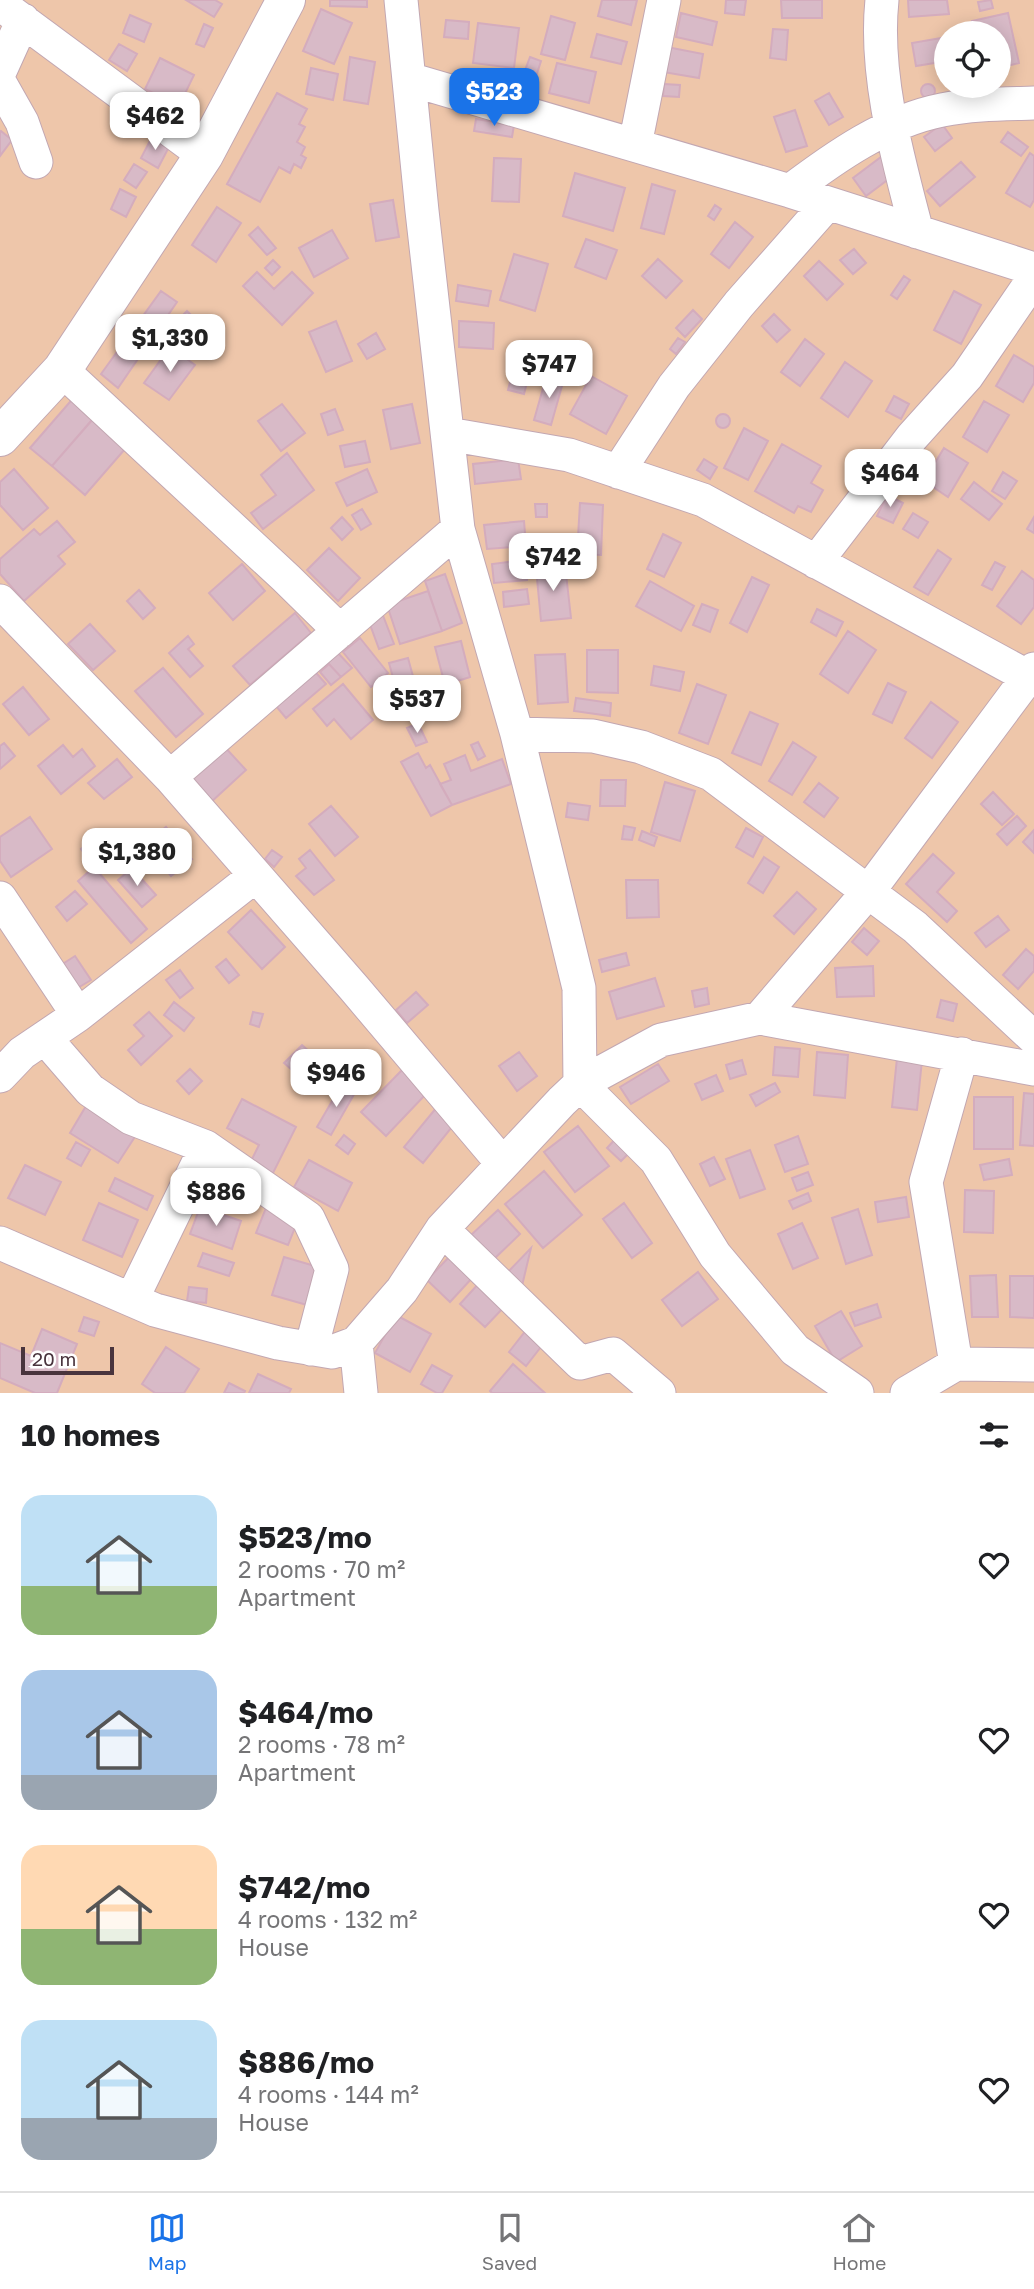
<!DOCTYPE html>
<html lang="en">
<head>
<meta charset="utf-8">
<style>
  body { margin:0; font-family:"Golos Text",sans-serif; background:#f6f6f6; color:#202124; height:100vh; display:flex; flex-direction:column; font-size:26px; white-space:nowrap }
  * { box-sizing:border-box; margin:0 }
  p { font-size:23px; color:#757577 }
  .icon { flex:none; width:38px; height:38px; fill:none; stroke:currentColor; stroke-width:2; stroke-linecap:round; stroke-linejoin:round }
  .map { position:relative; height:1393px; overflow:hidden }
  .details { display:flex; flex-direction:column; background:#fff; flex:1 }
  .details>* { flex:none }
  .controls { position:absolute; left:934px; top:21px; display:grid; gap:14px }
  .controls a { display:grid; place-items:center; width:77px; height:77px; border-radius:50%; background:#fff; box-shadow:0 4px 18px #0003; font-size:35px }
  .scale { position:absolute; left:21px; bottom:18px; width:93px; box-sizing:border-box; padding-left:7px; border:4px solid #49343d; border-top:0; font-size:19px; line-height:24px; white-space:nowrap; color:#49343d; -webkit-text-stroke:5px #fff; paint-order:stroke }
  .price { position:absolute; translate:-50% -60px; padding:0 16px; border-radius:14px; background:#fff; color:#222; font-size:23px; line-height:46px; filter:drop-shadow(0 2px 4px #0008) }
  .price::after { content:''; position:absolute; left:50%; top:42px; width:21px; height:16px; margin-left:-10px; background:inherit; clip-path:polygon(0 0,100% 0,50% 100%) }
  .price.selected { background:#1a73e8; color:#fff }
  ul { padding:0; list-style:none }
  li { display:flex; align-items:center; gap:21px; height:175px; padding:0 21px }
  li span { display:grid; place-items:center; flex:none; width:196px; height:140px; border-radius:21px; color:#555 }
  li>.icon { margin-inline-start:auto }
  span .icon { width:84px; height:84px; fill:#fffc; stroke-width:1 }
  li b { font-size:30px }
  h2 { display:flex; justify-content:space-between; align-items:center; height:84px; padding:0 21px; font-size:30px }
  .dock { display:flex; justify-content:space-around; align-items:center; height:98px; border-top:2px solid #e0e0e0; background:#fff; font-size:19px; color:#757577 }
  .dock a { display:grid; justify-items:center; gap:4px }
  .dock .selected { color:#1a73e8 }
  .map>svg:first-child { display:block }
</style>
</head>
<body>
<div class="map">
<svg width="1034" height="1393" viewBox="0 0 1034 1393">
  <rect width="100%" height="100%" fill="#f5e6eb"/>
  <!-- green -->
  <path fill="#eec6aa" fill-rule="evenodd" d="M0,0H1034V1393H0ZM947,33H999V86H947Z"/>
  <!-- building -->
  <path fill="#d8bac7" stroke="#d4acbd" stroke-width="2" d="M186,0H215L222,4L214,17Z
    M330,0H367V7L330,6Z
    M602,0H637L631,25L598,16Z
    M726,0H746L744,15L725,13Z
    M781,0H822V18H782Z
    M908,0H947L949,14L909,17Z
    M991,0L993,8L980,11L978,2Z
    M321,9L352,23L334,64L303,51Z
    M681,13L717,22L712,45L676,37Z
    M1008,13L1019,63L999,68V33H975L972,21Z
    M130,15L151,24L144,42L123,33Z
    M551,16L575,23L565,60L541,54Z
    M446,20L469,22L468,39L444,37Z
    M478,23L519,28L514,68L473,63Z
    M204,24L213,28L204,47L196,44Z
    M773,29L788,30L786,60L770,58Z
    M597,34L627,42L621,64L591,57Z
    M947,37V61L916,66L912,43Z
    M119,44L137,54L127,71L109,60Z
    M667,47L703,54L699,78L663,72Z
    M350,57L375,62L368,104L344,100Z
    M530,57L541,61L533,86L521,81Z
    M160,58L194,75L179,106L145,89Z
    M557,63L596,72L589,103L549,93Z
    M311,68L338,74L333,100L306,94Z
    M921 91a7 7 0 1 1 14 0a7 7 0 1 1-14 0Z
    M664,84L680,85L679,97L663,96Z
    M277,93L307,109L299,124L305,127L297,142L305,147L301,155L306,158L301,168L294,164L290,173L279,167L260,202L227,184Z
    M829,93L843,117L829,125L815,101Z
    M795,110L807,146L786,152L774,117Z
    M476,119L514,125L512,137L474,131Z
    M942,124L952,138L935,151L924,137Z
    M1,131L12,140L0,156V132Z
    M1008,132L1028,147L1021,156L1001,142Z
    M152,137L169,147L158,168L141,158Z
    M1030,153L1034,156V200L1030,207L1006,193Z
    M881,157L894,175L866,196L853,178Z
    M494,158L521,159L519,202L492,201Z
    M961,162L975,177L940,206L927,191Z
    M134,164L147,172L136,188L124,180Z
    M575,173L625,188L613,231L563,216Z
    M652,184L675,191L664,234L641,228Z
    M120,189L136,197L126,217L111,209Z
    M393,200L399,237L376,241L370,204Z
    M715,205L721,209L714,220L708,216Z
    M217,207L241,223L216,262L192,245Z
    M735,222L753,237L729,268L711,254Z
    M258,227L276,248L267,255L249,235Z
    M332,230L348,258L314,277L299,248Z
    M586,239L617,250L606,279L575,267Z
    M854,249L866,263L853,274L840,260Z
    M514,254L548,264L535,311L500,300Z
    M658,259L682,281L666,298L642,276Z
    M273,260L280,267L272,275L265,268Z
    M819,261L843,284L827,300L804,276Z
    M257,272L274,289L292,272L313,293L282,325L243,286Z
    M904,276L910,280L897,299L891,295Z
    M458,285L491,291L488,306L456,301Z
    M161,291L177,302L118,388L101,374Z
    M954,291L981,305L961,344L934,330Z
    M693,310L702,319L685,337L676,328Z
    M187,311L197,321L189,328L180,318Z
    M774,314L790,330L777,342L762,326Z
    M336,321L352,361L326,372L309,332Z
    M459,321L494,323L493,349L459,347Z
    M177,322L192,337L182,347L167,332Z
    M376,333L385,349L367,359L358,344Z
    M678,338L685,342L676,354L670,349Z
    M805,339L824,354L800,386L781,372Z
    M170,347L195,365L169,400L144,383Z
    M1014,355L1034,367V383L1023,402L996,386Z
    M845,362L872,381L848,417L821,398Z
    M515,363L531,367L524,394L508,390Z
    M547,374L564,379L551,425L534,420Z
    M591,376L627,396L606,434L570,414Z
    M76,395L97,414L52,466L30,448Z
    M894,396L909,404L901,419L886,411Z
    M984,401L1009,415L987,452L963,437Z
    M282,404L305,433L281,451L258,421Z
    M412,404L420,443L391,449L383,410Z
    M335,409L343,430L328,435L321,414Z
    M716 421a7 7 0 1 1 14 0a7 7 0 1 1-14 0Z
    M93,419L125,449L85,495L52,466Z
    M744,428L768,441L748,480L724,468Z
    M365,441L370,462L345,467L340,446Z
    M782,444L821,466L811,483L823,490L811,512L798,506L794,513L755,491Z
    M944,448L968,463L948,497L924,481Z
    M287,453L314,490L263,529L251,513L276,495L261,475Z
    M518,459L521,479L475,484L473,464Z
    M704,459L717,467L710,479L697,470Z
    M14,469L48,508L23,530L0,505V482Z
    M367,469L377,492L347,506L336,483Z
    M1003,472L1017,481L1005,499L992,491Z
    M974,482L1002,504L989,520L961,499Z
    M887,495L903,503L893,523L877,516Z
    M580,503L603,505L601,555L577,554Z
    M535,504H547V517H536Z
    M362,509L371,524L361,530L352,515Z
    M913,513L928,522L918,538L903,529Z
    M342,517L353,529L342,540L331,528Z
    M1034,517V533L1027,529Z
    M57,521L75,542L58,556L65,564L24,601L0,574V559L34,529L40,535Z
    M524,521L526,546L487,549L484,525Z
    M663,534L681,543L664,577L647,569Z
    M329,548L360,578L338,601L307,570Z
    M938,550L951,559L928,595L914,587Z
    M544,551L545,558L527,561L526,554Z
    M525,560L527,580L494,583L492,564Z
    M995,562L1005,567L992,590L982,585Z
    M242,564L265,591L233,620L209,593Z
    M565,565L571,618L541,621L536,568Z
    M1022,571L1034,580V607L1021,624L997,606Z
    M445,574L462,623L442,631L425,581Z
    M752,577L769,585L747,632L730,623Z
    M650,581L694,606L681,631L636,606Z
    M527,589L529,604L504,607L503,592Z
    M139,590L155,608L143,619L127,601Z
    M428,591L442,631L400,644L387,605Z
    M702,604L718,610L710,632L693,625Z
    M817,609L843,622L836,636L811,622Z
    M295,613L311,633L250,685L233,666Z
    M382,613L394,644L379,649L368,619Z
    M90,624L115,651L93,670L68,644Z
    M848,631L876,650L848,693L820,674Z
    M188,636L194,644L188,649L203,666L190,677L169,653Z
    M360,638L388,673L371,687L343,652Z
    M461,641L470,677L445,685L435,647Z
    M587,650H618V693L587,692Z
    M338,653L352,668L341,677L327,662Z
    M565,654L568,702L538,704L535,655Z
    M408,658L417,691L398,696L389,663Z
    M329,664L341,677L331,685L320,672Z
    M310,666L326,684L286,718L270,699Z
    M654,666L684,672L680,691L651,685Z
    M163,668L203,714L176,737L135,691Z
    M432,680L435,690L424,694L420,684Z
    M888,683L906,692L892,723L873,714Z
    M343,684L373,720L351,739L334,719L327,726L313,709Z
    M697,684L726,695L708,744L679,733Z
    M23,687L49,719L29,735L3,704Z
    M576,698L611,703L610,716L574,711Z
    M931,702L958,722L932,758L905,738Z
    M750,712L778,724L761,765L732,753Z
    M418,723L427,742L416,746L407,728Z
    M478,742L485,756L478,760L471,745Z
    M793,742L816,757L792,795L769,781Z
    M4,743L15,756L0,769V746Z
    M222,744L246,770L210,803L186,776Z
    M63,745L73,757L82,749L95,766L61,794L38,766Z
    M418,753L426,768L430,765L452,805L431,816L401,762Z
    M465,755L471,771L502,759L511,784L452,805L440,784L451,780L444,764Z
    M117,759L132,777L104,799L88,783Z
    M601,780H626L625,806H600Z
    M665,782L695,791L680,841L651,832Z
    M819,783L838,798L824,817L804,802Z
    M993,792L1014,814L1002,825L981,804Z
    M568,803L590,806L588,820L566,817Z
    M331,806L358,837L335,856L309,824Z
    M1017,816L1026,826L1007,845L997,834Z
    M30,817L52,849L11,877L0,861V837Z
    M624,826L635,828L632,840L622,839Z
    M166,827L192,859L171,876L157,858L148,866L136,851Z
    M746,828L763,837L753,857L736,847Z
    M1034,830V853L1023,842Z
    M642,831L657,837L654,846L639,840Z
    M91,841L98,851L88,859L81,849Z
    M272,850L282,857L274,867L265,859Z
    M310,850L334,880L314,895L296,876L306,868L299,859Z
    M933,854L954,873L937,892L957,911L947,922L906,884Z
    M764,857L779,867L763,893L748,883Z
    M94,867L147,929L131,943L78,881Z
    M132,868L156,895L142,907L118,880Z
    M626,880H658L659,917L627,918Z
    M75,891L87,904L67,921L56,907Z
    M797,892L816,909L794,934L774,916Z
    M251,910L285,947L262,969L228,932Z
    M998,916L1009,930L986,947L975,933Z
    M864,928L879,941L867,955L852,942Z
    M1026,949L1034,956V971L1018,989L1003,975Z
    M626,953L629,965L602,972L599,960Z
    M75,956L91,980L76,989L61,965Z
    M226,959L239,975L229,983L216,967Z
    M873,966L874,996L837,997L835,968Z
    M180,970L193,988L180,998L166,980Z
    M655,978L664,1006L617,1019L609,992Z
    M707,988L709,1004L695,1007L692,991Z
    M416,992L428,1005L407,1023L396,1010Z
    M941,1000L957,1004L953,1021L937,1017Z
    M174,1002L194,1018L184,1031L164,1015Z
    M149,1012L172,1036L141,1065L128,1050L144,1036L134,1025Z
    M253,1012L263,1014L259,1027L250,1024Z
    M302,1045L311,1053L293,1071L284,1063Z
    M775,1047L800,1049L798,1077L773,1075Z
    M519,1052L537,1076L517,1091L499,1066Z
    M817,1052L848,1055L845,1098L814,1095Z
    M897,1058L922,1060L917,1110L892,1107Z
    M742,1060L746,1074L730,1079L726,1065Z
    M658,1064L669,1081L631,1104L620,1087Z
    M190,1069L202,1081L189,1094L177,1081Z
    M402,1070L426,1094L386,1136L361,1112Z
    M716,1075L723,1091L702,1100L695,1084Z
    M775,1083L780,1092L756,1106L750,1095Z
    M342,1084L356,1091L331,1135L317,1127Z
    M1024,1093L1034,1094V1146L1020,1145Z
    M974,1097H1013V1149H974Z
    M242,1099L296,1127L268,1183L246,1171L259,1145L227,1128Z
    M89,1101L138,1132L118,1163L70,1133Z
    M437,1107L456,1122L423,1163L404,1147Z
    M578,1126L609,1166L575,1192L544,1152Z
    M344,1135L355,1144L348,1154L336,1145Z
    M619,1135L634,1148L621,1161L607,1148Z
    M798,1136L808,1164L785,1172L775,1145Z
    M76,1142L90,1150L81,1166L67,1158Z
    M750,1150L765,1189L740,1198L726,1159Z
    M714,1157L725,1179L710,1186L700,1164Z
    M1009,1159L1012,1175L984,1180L980,1165Z
    M309,1160L352,1183L338,1211L294,1187Z
    M25,1165L61,1182L45,1215L8,1198Z
    M219,1168L250,1180L242,1203L211,1192Z
    M544,1171L582,1215L543,1248L505,1204Z
    M808,1172L813,1185L797,1191L792,1178Z
    M115,1178L153,1196L147,1210L109,1191Z
    M965,1190L994,1191L993,1233L964,1232Z
    M808,1193L811,1201L793,1209L789,1201Z
    M906,1197L909,1217L878,1222L875,1202Z
    M99,1203L138,1220L122,1257L83,1240Z
    M624,1203L652,1243L632,1258L603,1219Z
    M200,1207L241,1221L232,1249L190,1234Z
    M266,1208L298,1220L288,1245L256,1233Z
    M858,1209L872,1255L846,1264L832,1218Z
    M498,1210L520,1234L494,1259L471,1235Z
    M802,1223L818,1258L793,1269L778,1234Z
    M531,1248L521,1290L505,1275Z
    M203,1253L234,1263L229,1276L198,1266Z
    M450,1256L473,1277L450,1302L427,1280Z
    M284,1257L325,1269L314,1307L272,1295Z
    M698,1272L718,1299L682,1326L662,1300Z
    M996,1275L998,1317H972L970,1276Z
    M1010,1276H1034V1318L1010,1317Z
    M480,1282L505,1306L485,1327L460,1304Z
    M189,1287L207,1289L206,1303L187,1301Z
    M877,1304L881,1317L855,1326L850,1313Z
    M841,1311L862,1346L836,1362L815,1326Z
    M396,1315L431,1334L410,1372L375,1353Z
    M84,1317L99,1322L94,1336L79,1331Z
    M42,1329L77,1344L57,1393H35L0,1378V1343L31,1356Z
    M527,1329L544,1343L526,1366L509,1352Z
    M166,1347L199,1369L184,1393H155L142,1384Z
    M513,1364L545,1393H492L490,1391Z
    M432,1365L452,1376L442,1393H437L421,1384Z
    M258,1374L291,1389L289,1393H249Z
    M229,1383L245,1391L244,1393H224Z"/>
  <g fill="none" stroke-linecap="round" stroke-linejoin="round">
    <defs>
      <path id="minor" d="M401,0L422,211L458,529L517,734L579,988L580,1084L656,1160L715,1255L795,1350L857,1393
        M882,0C874,75 898,159 917,232
        M0,4L204,155
        M0,71L23,20
        M409,79L790,191L1034,269
        M0,83L22,122L36,162
        M635,145L664,0
        M790,191C835,157 886,121 942,110C972,104 1003,104 1034,103
        M62,370L286,578L340,631
        M448,434L569,455L703,500L1034,680
        M618,472L674,386L739,304L828,203
        M816,562L912,437L967,376L1034,278
        M0,601L170,777L354,988L503,1164
        M517,734L593,736L641,747L711,774L915,927L1034,1038
        M170,777L458,529
        M0,898L78,1015
        M760,1018L868,892L1034,669
        M45,1038L90,1090L131,1118L206,1147L132,1299
        M0,1076L22,1053L78,1015L255,876
        M206,1147L308,1218L332,1269L311,1349
        M442,1229L580,1363L613,1354L659,1393
        M0,1243L155,1310L278,1343L332,1352L356,1343L402,1290L442,1229L562,1101L580,1084L661,1040L760,1018L1034,1069
        M356,1343L361,1393
        M956,1364L926,1182L962,1054
        M907,1393L956,1364L1034,1365"/>
      <path id="tertiary" d="M0,437L62,370L204,155L286,0"/>
    </defs>
    <!-- minor casing -->
    <use href="#minor" stroke="#c2a7b2" stroke-width="35"/>
    <!-- tertiary casing -->
    <use href="#tertiary" stroke="#c2a7b2" stroke-width="40"/>
    <!-- minor -->
    <use href="#minor" stroke="#fff" stroke-width="33"/>
    <!-- tertiary -->
    <use href="#tertiary" stroke="#fff" stroke-width="38"/>
  </g>
</svg>
<div class="controls">
<a><svg class="icon" aria-label="locate" viewBox="0 0 24 24"><circle cx="12" cy="12" r="6"/><path d="M12 2v4M12 18v4M2 12h4M18 12h4"/></svg></a>
</div>
<div class="scale">20 m</div>
<b class="price selected" style="left:494px;top:128px">$523</b>
<b class="price" style="left:155px;top:152px">$462</b>
<b class="price" style="left:170px;top:374px">$1,330</b>
<b class="price" style="left:549px;top:400px">$747</b>
<b class="price" style="left:890px;top:509px">$464</b>
<b class="price" style="left:553px;top:593px">$742</b>
<b class="price" style="left:417px;top:735px">$537</b>
<b class="price" style="left:137px;top:888px">$1,380</b>
<b class="price" style="left:336px;top:1109px">$946</b>
<b class="price" style="left:216px;top:1228px">$886</b>
</div>
<section class="details">
<h2>10 homes<svg class="icon" aria-label="filters" viewBox="0 0 24 24"><path d="M4 7h16M4 17h16"/><circle cx="9" cy="7" r="2"/><circle cx="15" cy="17" r="2"/></svg></h2>
<ul>
<li><span style="background:linear-gradient(#bfe0f5 65%,#8fb573 0)"><svg class="icon" aria-label="home" viewBox="0 0 24 24"><path d="M3 11l9-7 9 7M6 9v11h12V9"/></svg></span><div><b>$523/mo</b><p>2 rooms · 70 m²</p><p>Apartment</p></div><svg class="icon" aria-label="heart" viewBox="0 0 24 24"><path d="M12 20l-8-8c-3-5 5-10 8-4 3-6 11-1 8 4z"/></svg></li>
<li><span style="background:linear-gradient(#a9c7e8 75%,#9aa5b1 0)"><svg class="icon" aria-label="home" viewBox="0 0 24 24"><path d="M3 11l9-7 9 7M6 9v11h12V9"/></svg></span><div><b>$464/mo</b><p>2 rooms · 78 m²</p><p>Apartment</p></div><svg class="icon" aria-label="heart" viewBox="0 0 24 24"><path d="M12 20l-8-8c-3-5 5-10 8-4 3-6 11-1 8 4z"/></svg></li>
<li><span style="background:linear-gradient(#ffd9b3 60%,#8fb573 0)"><svg class="icon" aria-label="home" viewBox="0 0 24 24"><path d="M3 11l9-7 9 7M6 9v11h12V9"/></svg></span><div><b>$742/mo</b><p>4 rooms · 132 m²</p><p>House</p></div><svg class="icon" aria-label="heart" viewBox="0 0 24 24"><path d="M12 20l-8-8c-3-5 5-10 8-4 3-6 11-1 8 4z"/></svg></li>
<li><span style="background:linear-gradient(#bfe0f5 70%,#9aa5b1 0)"><svg class="icon" aria-label="home" viewBox="0 0 24 24"><path d="M3 11l9-7 9 7M6 9v11h12V9"/></svg></span><div><b>$886/mo</b><p>4 rooms · 144 m²</p><p>House</p></div><svg class="icon" aria-label="heart" viewBox="0 0 24 24"><path d="M12 20l-8-8c-3-5 5-10 8-4 3-6 11-1 8 4z"/></svg></li>
</ul>
</section>
<nav class="dock">
<a class="selected"><svg class="icon" aria-label="map" viewBox="0 0 24 24"><path d="M3 6l6-2 6 2 6-2v14l-6 2-6-2-6 2zM9 4v14M15 6v14"/></svg>Map</a>
<a><svg class="icon" aria-label="saved" viewBox="0 0 24 24"><path d="M7 4h10v16l-5-4-5 4z"/></svg>Saved</a>
<a><svg class="icon" aria-label="home" viewBox="0 0 24 24"><path d="M3 11l9-7 9 7M6 9v11h12V9"/></svg>Home</a>
</nav>
</body>
</html>
